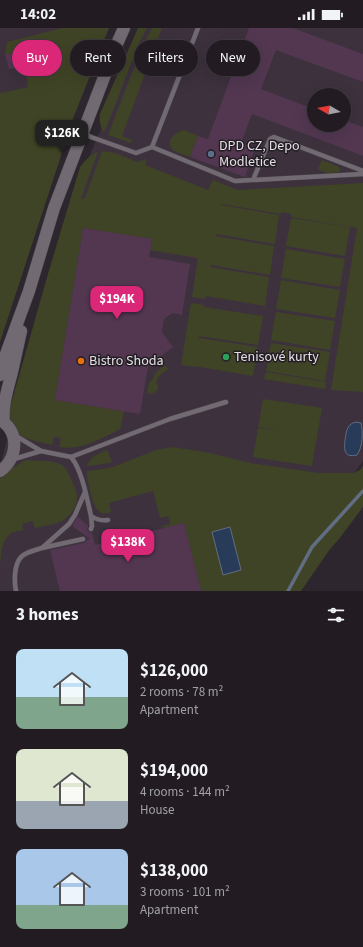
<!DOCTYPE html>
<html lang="en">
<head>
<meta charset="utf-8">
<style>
  body { margin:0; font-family:"Source Sans 3",sans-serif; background:#2e292f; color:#f1f3f6; height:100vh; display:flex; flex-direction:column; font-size:15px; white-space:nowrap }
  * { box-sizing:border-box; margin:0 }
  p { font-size:13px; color:#a2a1a5 }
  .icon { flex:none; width:22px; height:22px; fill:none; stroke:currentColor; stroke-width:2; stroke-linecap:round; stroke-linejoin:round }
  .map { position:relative; height:563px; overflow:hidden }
  .sheet { display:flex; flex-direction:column; background:#221c22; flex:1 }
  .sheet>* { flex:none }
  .banner { position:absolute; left:12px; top:12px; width:339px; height:36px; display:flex; gap:8px }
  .needle { width:26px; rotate:279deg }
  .controls { position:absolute; left:307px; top:60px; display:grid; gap:8px }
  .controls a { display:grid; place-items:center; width:44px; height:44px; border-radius:50%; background:#221c22; box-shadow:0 4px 16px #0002,0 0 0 1px #3f3a40; font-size:20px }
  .price { position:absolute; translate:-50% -34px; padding:0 9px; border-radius:8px; background:#db2777; color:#fff; font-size:13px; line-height:26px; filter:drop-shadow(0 1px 2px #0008) }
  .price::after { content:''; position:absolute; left:50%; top:24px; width:12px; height:9px; margin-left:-6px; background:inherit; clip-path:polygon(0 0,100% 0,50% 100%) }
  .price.selected { background:#222; color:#fff }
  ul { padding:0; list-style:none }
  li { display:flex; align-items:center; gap:12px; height:100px; padding:0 16px }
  li span { display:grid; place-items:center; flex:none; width:112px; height:80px; border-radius:8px; color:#555 }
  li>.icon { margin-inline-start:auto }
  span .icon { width:48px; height:48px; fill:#fffc; stroke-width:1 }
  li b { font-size:17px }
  h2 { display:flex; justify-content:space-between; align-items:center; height:48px; padding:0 16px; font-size:17px }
  .tag { padding:0 14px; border-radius:18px; background:#221c22; box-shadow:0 4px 16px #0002,0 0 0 1px #3f3a40; font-size:14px; line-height:36px }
  .tag.selected { background:#db2777; color:#fff }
  .status { display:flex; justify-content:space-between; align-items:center; height:28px; padding:0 20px; background:#221c22; direction:ltr }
  .status svg { height:11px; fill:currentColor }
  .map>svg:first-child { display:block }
</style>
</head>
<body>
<div class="status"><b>14:02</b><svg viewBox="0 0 49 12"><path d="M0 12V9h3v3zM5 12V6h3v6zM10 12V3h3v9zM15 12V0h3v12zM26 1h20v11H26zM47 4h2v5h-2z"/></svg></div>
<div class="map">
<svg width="363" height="563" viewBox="0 0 363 563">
  <rect width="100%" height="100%" fill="#2d262e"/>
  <!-- built -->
  <path fill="#3c313d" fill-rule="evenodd" d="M0,0H63L0,220Z
    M144,0H363V433L267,563H0V438L72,169ZM314,67H344V97H314Z"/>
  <!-- green -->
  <path fill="#404426" d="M63,0H109L74,88L0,314V62L1,65L28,59L25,37L19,39L5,27L7,14Z
    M138,0H147L139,15L107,98L104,104C100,98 99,93 100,86Z
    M152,0H162L122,108L132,112L131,115L108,107L143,17Z
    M184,102L198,108L190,129C186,127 174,124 172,121C165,111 177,104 184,102Z
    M102,123L109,124L118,126L137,134L147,131L145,137L208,162L213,152L238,162L363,155V364L331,362L357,200L291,189V186L281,184V186L221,176V177L279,187L275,216L216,206L215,208L274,218L270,247L211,237L210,239L269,249L265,278L206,268L205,271L192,269L198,230L150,222L152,211L83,200L55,372L124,383L121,399L119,402C105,408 90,417 76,419C70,420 65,420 59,419L61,410L54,409L52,417C29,411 12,412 9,383L48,246L80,139C85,133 90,126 98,124L81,171L85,170Z
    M322,132L339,139L340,142L339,144L327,145L318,141Z
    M291,190L350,199L345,228L286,218Z
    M286,221L345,231L340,259L281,250Z
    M281,252L340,262L335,290L276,281Z
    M191,275L204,277V279L263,288L258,317L199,308V310L258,319L253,348L194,338V339L181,337Z
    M276,284L335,293L330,322L271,312Z
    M271,315L330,324L325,353L266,343Z
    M165,337L168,341C163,345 158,348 156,354C158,357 159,360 157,363L151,366L147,365L149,355L152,352L156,344Z
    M266,344L326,354L325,361L264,351Z
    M263,371L322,380L312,438L253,429L258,400L280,403L258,399Z
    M173,419L210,425L250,435L318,445H353L360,442L363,438V479L339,511L330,521L301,563H201L184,495L162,500V498L170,496L168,488L160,490L153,463L109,475L111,484C108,485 105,486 101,485C92,480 89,457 87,448V443L104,441L113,439L156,422Z
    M107,422L112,434L103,436L87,438C91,428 98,426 107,422Z
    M26,432C36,433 50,432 60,436C67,440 69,446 72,453C74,458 77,463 77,468C78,478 70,488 62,493C54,497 43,498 35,500L33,493L22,496L23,502C20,503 16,503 13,504C1,510 1,528 0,540V450L17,437Z"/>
  <!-- water -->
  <path fill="#283c59" stroke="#606d83" d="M356,394L361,395C363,404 363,419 357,427C344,430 344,422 345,412C346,407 346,401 350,397C352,395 353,395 356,394Z
    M230,499L241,542L223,547L212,504Z"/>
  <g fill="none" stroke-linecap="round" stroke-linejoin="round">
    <!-- stream -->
    <path stroke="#606d83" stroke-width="3.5" d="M288,563L312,519L363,463"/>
  </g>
  <!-- building -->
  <path fill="#533751" d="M249,0H293L363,26V54L276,22L261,61L314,81V97H344V92L363,99V128L252,86L241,115L255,120L245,149L190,129L198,108L208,111Z
    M15,24L19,39L9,41L5,27Z
    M83,200L152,211L149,229L190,236L182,287L172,285L164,291L162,304L173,319L148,338L140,386L55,372Z
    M78,489L88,498L87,502L89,504L92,505L95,517L184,495L201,563H60L50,522L84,515L87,512L90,511L72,498Z"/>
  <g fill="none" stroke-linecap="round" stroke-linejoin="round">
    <defs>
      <path id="lane" d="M198,0L152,119L235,153L363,146
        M83,105L91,109L136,125L152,119
        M253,152L270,111L274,109L363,143
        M16,408L41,423L71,429L170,391L226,374
        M71,429C82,442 87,471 91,488C97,492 101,493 108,492
        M14,431L41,423
        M91,501L92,498L91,488
        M83,511L42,520L69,496L75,487L85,464
        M16,563C14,553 14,537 21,529C26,524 35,522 42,520"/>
      <path id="secondary" d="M0,347L6,326L29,263L54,180L67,146L116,18L124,0
        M0,392C20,403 18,431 0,443
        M4,394C2,377 8,360 12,344C15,330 18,317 21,303"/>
    </defs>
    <!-- lane casing -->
    <use href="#lane" stroke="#474147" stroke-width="5.5"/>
    <!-- secondary casing -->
    <use href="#secondary" stroke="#474147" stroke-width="13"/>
    <!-- lane -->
    <use href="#lane" stroke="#726a73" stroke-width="4.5"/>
    <!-- secondary -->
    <use href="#secondary" stroke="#726a73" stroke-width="12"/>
  </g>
  <!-- markers -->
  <circle fill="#5c6f8a" stroke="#231d24" stroke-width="1.5" cx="211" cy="126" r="4"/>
  <circle fill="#2e9e5b" stroke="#231d24" stroke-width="1.5" cx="226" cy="329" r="4"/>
  <circle fill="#e8710a" stroke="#231d24" stroke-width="1.5" cx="81" cy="333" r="4"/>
  <g text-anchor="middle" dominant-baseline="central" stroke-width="3" stroke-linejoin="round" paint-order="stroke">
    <!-- poi labels -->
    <g font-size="14" fill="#e4dfe4" stroke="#231d24" text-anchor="start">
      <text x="219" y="118">DPD CZ, Depo<tspan x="219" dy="16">Modletice</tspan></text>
      <text x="234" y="329">Tenisové kurty</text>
      <text x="89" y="333">Bistro Shoda</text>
    </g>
  </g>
</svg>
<div class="controls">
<a><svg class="needle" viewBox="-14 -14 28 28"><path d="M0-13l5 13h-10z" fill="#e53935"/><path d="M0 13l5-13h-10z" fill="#a2a1a5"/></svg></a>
</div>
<b class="price selected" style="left:62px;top:126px">$126K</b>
<b class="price" style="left:117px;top:292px">$194K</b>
<b class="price" style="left:128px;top:535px">$138K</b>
<div class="banner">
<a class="tag selected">Buy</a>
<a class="tag">Rent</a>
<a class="tag">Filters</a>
<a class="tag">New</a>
</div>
</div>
<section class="sheet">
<h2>3 homes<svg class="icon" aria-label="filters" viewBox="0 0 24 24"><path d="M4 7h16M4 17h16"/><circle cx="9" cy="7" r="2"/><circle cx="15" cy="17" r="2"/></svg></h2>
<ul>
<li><span style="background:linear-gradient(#bfe0f5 60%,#7fa58c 0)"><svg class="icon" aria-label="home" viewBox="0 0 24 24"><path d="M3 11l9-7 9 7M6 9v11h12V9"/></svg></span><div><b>$126,000</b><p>2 rooms · 78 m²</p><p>Apartment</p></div></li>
<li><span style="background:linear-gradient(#dfe7d0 65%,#9aa5b1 0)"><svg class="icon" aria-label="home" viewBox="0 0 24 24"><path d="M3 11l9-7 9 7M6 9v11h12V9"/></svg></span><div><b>$194,000</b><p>4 rooms · 144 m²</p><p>House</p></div></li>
<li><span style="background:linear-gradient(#a9c7e8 70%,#7fa58c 0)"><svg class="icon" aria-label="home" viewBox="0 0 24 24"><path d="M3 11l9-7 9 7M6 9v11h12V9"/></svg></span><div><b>$138,000</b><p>3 rooms · 101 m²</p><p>Apartment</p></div></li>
</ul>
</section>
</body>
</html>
